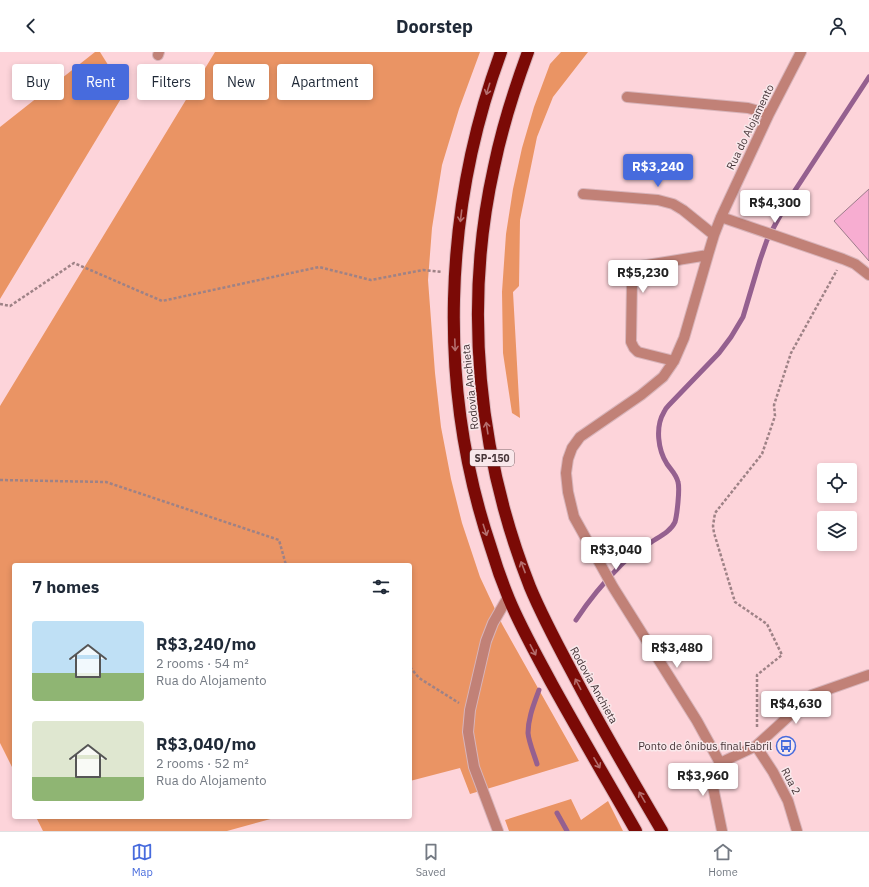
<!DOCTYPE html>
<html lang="en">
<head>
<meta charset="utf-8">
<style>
  body { margin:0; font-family:"IBM Plex Sans",sans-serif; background:#f2f2f3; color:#1f2937; height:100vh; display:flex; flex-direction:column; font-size:15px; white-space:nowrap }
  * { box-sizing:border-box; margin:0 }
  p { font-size:13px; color:#747a83 }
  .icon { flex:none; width:22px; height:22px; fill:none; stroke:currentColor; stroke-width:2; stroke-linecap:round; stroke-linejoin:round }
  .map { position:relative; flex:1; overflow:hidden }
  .details { position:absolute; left:12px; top:511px; width:400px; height:256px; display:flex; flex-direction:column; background:#fff; border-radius:4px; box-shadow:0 2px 6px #0003 }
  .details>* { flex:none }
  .hud { position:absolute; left:12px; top:12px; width:400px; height:36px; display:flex; gap:8px }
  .buttons { position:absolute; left:817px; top:411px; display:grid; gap:8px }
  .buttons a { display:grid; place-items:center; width:40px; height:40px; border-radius:4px; background:#fff; box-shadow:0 2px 6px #0003; font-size:20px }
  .price { position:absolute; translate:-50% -34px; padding:0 9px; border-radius:4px; background:#fff; color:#222; font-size:13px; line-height:26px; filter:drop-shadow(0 1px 2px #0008) }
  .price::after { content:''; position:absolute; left:50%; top:24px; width:12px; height:9px; margin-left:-6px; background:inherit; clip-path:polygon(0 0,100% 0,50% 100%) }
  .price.current { background:#476bdd; color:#fff }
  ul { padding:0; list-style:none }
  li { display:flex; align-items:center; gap:12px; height:100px; padding:0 20px }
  li span { display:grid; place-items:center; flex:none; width:112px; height:80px; border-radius:4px; color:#555 }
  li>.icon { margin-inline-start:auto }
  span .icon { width:48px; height:48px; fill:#fffc; stroke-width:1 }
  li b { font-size:17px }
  h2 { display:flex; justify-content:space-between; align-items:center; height:48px; padding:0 20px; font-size:17px }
  .chip { padding:0 14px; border-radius:4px; background:#fff; box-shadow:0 2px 6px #0003; font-size:14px; line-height:36px }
  .chip.current { background:#476bdd; color:#fff }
  header { display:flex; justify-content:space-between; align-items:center; height:52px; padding:0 20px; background:#fff; font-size:18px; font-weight:800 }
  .menu { display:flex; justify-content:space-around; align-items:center; height:56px; border-top:1px solid #e0e1e3; background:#fff; font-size:11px; color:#747a83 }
  .menu a { display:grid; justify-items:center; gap:2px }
  .menu .current { color:#476bdd }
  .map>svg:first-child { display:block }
</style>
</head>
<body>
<header><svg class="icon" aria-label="back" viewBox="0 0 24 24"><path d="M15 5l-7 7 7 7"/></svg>Doorstep<svg class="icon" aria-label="person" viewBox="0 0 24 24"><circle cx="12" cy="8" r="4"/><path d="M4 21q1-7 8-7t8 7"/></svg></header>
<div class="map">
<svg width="869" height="779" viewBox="0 0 869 779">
  <rect width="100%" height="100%" fill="#fdd4da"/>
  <!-- forest -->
  <path fill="#ea9464" d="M95,0H100L125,40L0,247V75Z
    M215,0H480L459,57L442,113L432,176L428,228L435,321L441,375L451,427L462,471L480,525L502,572L579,709L470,742L460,716L410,729V513H14V719L0,691V354Z
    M561,0H588L553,45L537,85L520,168L519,234L513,240L520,366L512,361L503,301L502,240L506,182L513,137L522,96L534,55L550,12Z
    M571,747L581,768L608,749L623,779H509L505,768Z
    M36,765H278L227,779H43Z"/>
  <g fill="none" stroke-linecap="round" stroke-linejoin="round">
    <!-- stream -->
    <path stroke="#95608f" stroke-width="5" d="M576,568C589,548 604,530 621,513C628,506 638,499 647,493C656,486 670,481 675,470C677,463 680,437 678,430C676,422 672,419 667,412C658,398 655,375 664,360C665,357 667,355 669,353L719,301L731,285L743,265L760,208L767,188L776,171L790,146L869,25
      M537,712C534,702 529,691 528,681C528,666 534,652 539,638
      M557,761L567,779"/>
  </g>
  <!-- building -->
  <path fill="#f7add1" stroke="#9c7b8a" d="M869,137V209L834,169Z"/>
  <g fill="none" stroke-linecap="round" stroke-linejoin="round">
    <defs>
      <path id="minor" d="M158,3L159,0
        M627,45L748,56L769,62
        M583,142L658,148L673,152L683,158L714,183
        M721,165L843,207L855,212L869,223
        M674,309L638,300L634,296L631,290L632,228L635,219L641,214L708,203
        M756,694L773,720L788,749L797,779
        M720,711L697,669L613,535L574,465L568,440L566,421L568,407L572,396L580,385L641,343L663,325L674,309L684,286L708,203L714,183L721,165L769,62L801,0
        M720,711L756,694L812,643L869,623
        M720,711L713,735L722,779
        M498,779L474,715L468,680L470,658L486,589L493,571L508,545"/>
      <path id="highway" d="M501,0C443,158 437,336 491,496C496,513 502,530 509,547C521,576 537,604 552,632C579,681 608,730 636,779
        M528,0C514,38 502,76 494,115C463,254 478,403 530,535C542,564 557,592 572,620C600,674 631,726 662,779"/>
    </defs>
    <!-- minor casing -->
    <use href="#minor" stroke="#d8b4ba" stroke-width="12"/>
    <!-- highway casing -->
    <use href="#highway" stroke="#d8b4ba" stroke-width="14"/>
    <!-- path -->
    <path stroke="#9e8286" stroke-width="2.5" stroke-dasharray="3 2" stroke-linecap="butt" d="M0,252L10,254L74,211L162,249L319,215L371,228L423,218L442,220
      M0,428L106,430L279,488L286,513
      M410,615L419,626L459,651
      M757,675V623L782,603L767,572L735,550L714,481L713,474L715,461L762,402L775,364L774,353L791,301L837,218"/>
    <!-- minor -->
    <use href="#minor" stroke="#c18177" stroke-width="10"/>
    <!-- highway -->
    <use href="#highway" stroke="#7b0a06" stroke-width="12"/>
  </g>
  <!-- one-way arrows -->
  <defs><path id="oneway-shaft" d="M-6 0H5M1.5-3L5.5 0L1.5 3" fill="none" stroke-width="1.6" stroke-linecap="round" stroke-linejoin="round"/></defs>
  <g stroke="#b46e6d">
    <use href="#oneway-shaft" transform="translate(488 37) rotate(107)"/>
    <use href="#oneway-shaft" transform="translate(461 164) rotate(97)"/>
    <use href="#oneway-shaft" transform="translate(455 293) rotate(88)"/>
    <use href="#oneway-shaft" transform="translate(487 376) rotate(-99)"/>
    <use href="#oneway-shaft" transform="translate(485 478) rotate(72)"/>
    <use href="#oneway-shaft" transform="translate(523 515) rotate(-111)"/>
    <use href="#oneway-shaft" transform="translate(533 598) rotate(62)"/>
    <use href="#oneway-shaft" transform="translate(578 632) rotate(-118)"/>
    <use href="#oneway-shaft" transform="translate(597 711) rotate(60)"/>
    <use href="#oneway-shaft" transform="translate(642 745) rotate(-120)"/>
  </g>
  <!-- icons -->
  <defs>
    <symbol id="bus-ring" viewBox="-11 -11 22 22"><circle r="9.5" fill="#f9e8eb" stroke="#476bdd" stroke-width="1.5"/><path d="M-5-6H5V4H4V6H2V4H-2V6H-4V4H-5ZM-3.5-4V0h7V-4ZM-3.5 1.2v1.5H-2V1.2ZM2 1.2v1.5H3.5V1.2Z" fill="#476bdd"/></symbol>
  </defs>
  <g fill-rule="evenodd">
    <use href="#bus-ring" x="775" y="683" width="22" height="22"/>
  </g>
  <g text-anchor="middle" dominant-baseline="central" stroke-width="3" stroke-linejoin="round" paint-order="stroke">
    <!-- shield labels -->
    <rect fill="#f9e8eb" stroke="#7c6b6e" stroke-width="1" x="470" y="398" width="44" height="16" rx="3"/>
    <g font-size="10" font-weight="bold" fill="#463538">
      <text x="492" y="406">SP-150</text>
    </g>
    <!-- street labels -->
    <g font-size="11" fill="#463538" stroke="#f9e8eb">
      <text transform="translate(750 75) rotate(-64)">Rua do Alojamento</text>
      <text transform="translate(470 335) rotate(-96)">Rodovia Anchieta</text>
      <text transform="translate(594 633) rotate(61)">Rodovia Anchieta</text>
      <text transform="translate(791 729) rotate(63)">Rua 2</text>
    </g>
    <!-- poi labels -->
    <g font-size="11" fill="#463538" stroke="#f9e8eb" text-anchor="end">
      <text x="772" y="694">Ponto de ônibus final Fabril</text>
    </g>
  </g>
</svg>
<div class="buttons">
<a><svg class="icon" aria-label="locate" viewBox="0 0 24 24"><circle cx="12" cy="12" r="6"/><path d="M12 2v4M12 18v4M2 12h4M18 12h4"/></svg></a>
<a><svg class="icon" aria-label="layers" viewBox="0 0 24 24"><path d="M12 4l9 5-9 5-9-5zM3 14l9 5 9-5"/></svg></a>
</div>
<b class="price current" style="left:658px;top:136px">R$3,240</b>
<b class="price" style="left:775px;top:172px">R$4,300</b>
<b class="price" style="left:643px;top:242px">R$5,230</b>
<b class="price" style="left:616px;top:519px">R$3,040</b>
<b class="price" style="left:677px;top:617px">R$3,480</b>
<b class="price" style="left:796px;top:673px">R$4,630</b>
<b class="price" style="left:703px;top:745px">R$3,960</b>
<div class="hud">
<a class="chip">Buy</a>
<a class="chip current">Rent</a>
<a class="chip">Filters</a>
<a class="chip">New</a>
<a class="chip">Apartment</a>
</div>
<section class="details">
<h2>7 homes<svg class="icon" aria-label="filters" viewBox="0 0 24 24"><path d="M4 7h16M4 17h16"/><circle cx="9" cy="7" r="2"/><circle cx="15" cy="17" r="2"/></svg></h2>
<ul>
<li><span style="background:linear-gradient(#bfe0f5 65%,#8fb573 0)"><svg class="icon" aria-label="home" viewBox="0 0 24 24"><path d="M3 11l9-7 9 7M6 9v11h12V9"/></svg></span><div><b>R$3,240/mo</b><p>2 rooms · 54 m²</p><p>Rua do Alojamento</p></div></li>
<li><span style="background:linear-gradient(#dfe7d0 70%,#8fb573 0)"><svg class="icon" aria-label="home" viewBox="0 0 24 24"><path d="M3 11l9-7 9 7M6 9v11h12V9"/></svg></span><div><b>R$3,040/mo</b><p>2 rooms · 52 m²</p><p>Rua do Alojamento</p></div></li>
</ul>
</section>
</div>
<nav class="menu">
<a class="current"><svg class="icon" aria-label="map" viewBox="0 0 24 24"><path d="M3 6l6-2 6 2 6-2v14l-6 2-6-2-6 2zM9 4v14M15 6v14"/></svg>Map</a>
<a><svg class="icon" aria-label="saved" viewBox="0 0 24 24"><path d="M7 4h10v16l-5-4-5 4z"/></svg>Saved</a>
<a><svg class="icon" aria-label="home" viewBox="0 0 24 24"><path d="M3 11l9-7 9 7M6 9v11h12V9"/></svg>Home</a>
</nav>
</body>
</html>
